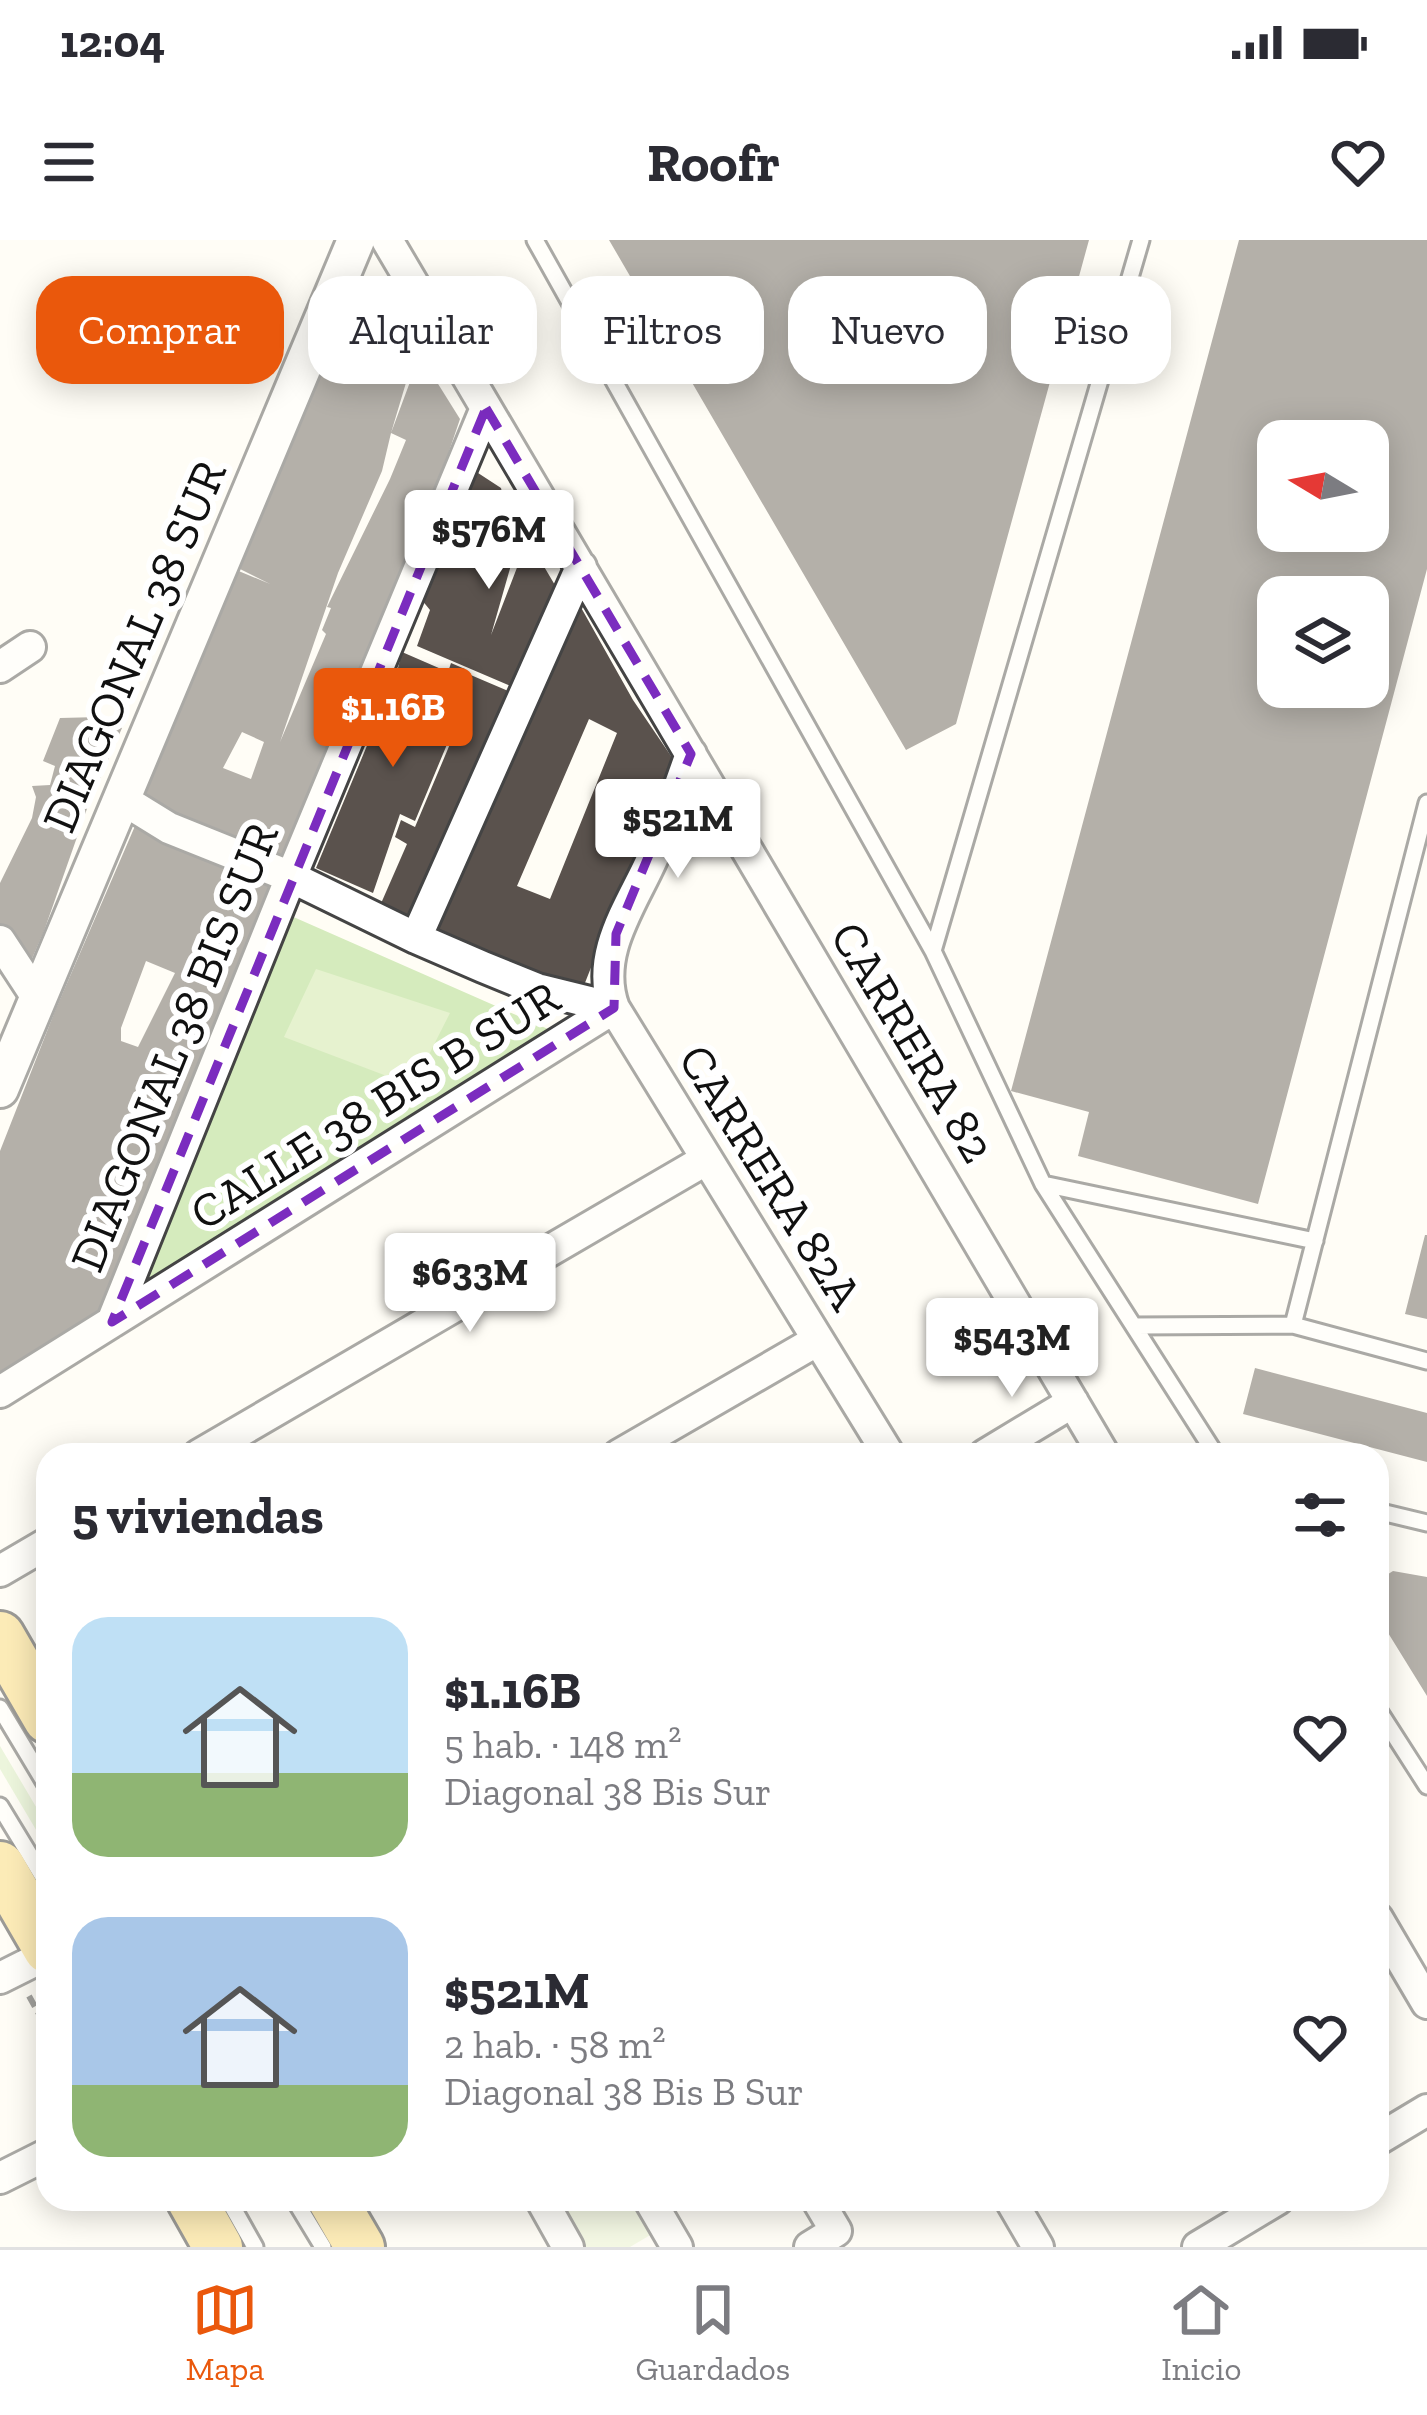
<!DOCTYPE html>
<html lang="es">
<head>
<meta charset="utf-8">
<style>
  body { margin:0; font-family:"Zilla Slab",serif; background:#f2f2f3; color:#2b2b33; height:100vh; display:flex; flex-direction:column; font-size:45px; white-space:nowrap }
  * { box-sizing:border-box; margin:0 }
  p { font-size:39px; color:#7c7c81 }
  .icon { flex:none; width:66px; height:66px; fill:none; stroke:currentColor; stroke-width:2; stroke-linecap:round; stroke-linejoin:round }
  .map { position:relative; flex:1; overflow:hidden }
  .panel { position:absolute; left:36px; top:1203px; width:1353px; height:768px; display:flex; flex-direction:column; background:#fff; border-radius:36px; box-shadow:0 6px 30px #0003 }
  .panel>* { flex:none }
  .hud { position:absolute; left:36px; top:36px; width:1356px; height:108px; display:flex; gap:24px }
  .needle { width:78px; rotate:280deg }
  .fabs { position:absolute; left:1257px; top:180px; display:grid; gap:24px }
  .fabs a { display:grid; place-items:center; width:132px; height:132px; border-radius:24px; background:#fff; box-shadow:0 6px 30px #0003; font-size:60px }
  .price { position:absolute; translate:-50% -102px; padding:0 27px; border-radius:12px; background:#fff; color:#222; font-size:39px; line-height:78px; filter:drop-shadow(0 3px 6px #0008) }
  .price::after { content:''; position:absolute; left:50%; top:72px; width:36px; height:27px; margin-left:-18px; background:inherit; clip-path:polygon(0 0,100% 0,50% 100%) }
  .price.active { background:#ea580c; color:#fff }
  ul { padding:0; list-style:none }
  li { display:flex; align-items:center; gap:36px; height:300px; padding:0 36px }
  li span { display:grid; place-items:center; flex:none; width:336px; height:240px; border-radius:36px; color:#555 }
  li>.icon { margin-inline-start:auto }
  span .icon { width:144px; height:144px; fill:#fffc; stroke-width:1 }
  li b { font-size:51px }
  h2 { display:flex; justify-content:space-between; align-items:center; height:144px; padding:0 36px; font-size:51px }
  .chip { padding:0 42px; border-radius:36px; background:#fff; box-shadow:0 6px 30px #0003; font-size:42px; line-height:108px }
  .chip.active { background:#ea580c; color:#fff }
  .status { display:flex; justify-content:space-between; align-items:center; height:84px; padding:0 60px; background:#fff; direction:ltr }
  .status svg { height:33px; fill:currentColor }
  header { display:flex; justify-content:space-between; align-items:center; height:156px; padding:0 36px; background:#fff; font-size:54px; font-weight:700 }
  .menu { display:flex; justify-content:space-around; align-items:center; height:168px; border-top:3px solid #e1e1e2; background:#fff; font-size:33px; color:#7c7c81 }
  .menu a { display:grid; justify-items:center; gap:6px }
  .menu .active { color:#ea580c }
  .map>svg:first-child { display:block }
</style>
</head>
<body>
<div class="status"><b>12:04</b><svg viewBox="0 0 49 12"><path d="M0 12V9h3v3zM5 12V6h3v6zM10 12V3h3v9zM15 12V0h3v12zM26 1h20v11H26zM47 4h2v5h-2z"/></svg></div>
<header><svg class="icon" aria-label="menu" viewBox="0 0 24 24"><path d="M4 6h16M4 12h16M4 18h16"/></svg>Roofr<svg class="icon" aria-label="heart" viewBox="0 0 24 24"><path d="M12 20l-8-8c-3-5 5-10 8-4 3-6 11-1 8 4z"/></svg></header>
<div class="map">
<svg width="1427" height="2007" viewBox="0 0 1427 2007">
  <rect width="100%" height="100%" fill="#fffdf5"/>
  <!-- green -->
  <path fill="#d5ebbd" d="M289,675L557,793L133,1057Z
    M0,1506L48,1587V1610L0,1529Z"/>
  <!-- pitch -->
  <path fill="#e6f2cf" d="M316,729L450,773L413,846L284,797Z
    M552,1959H631L652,1994L630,2007H580Z"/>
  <!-- building -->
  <path fill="#5a524d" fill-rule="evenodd" d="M609,0H1089L956,484L906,510Z
    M1239,0H1427V329L1258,964L1078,916L1089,872L1011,851ZM1278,201H1368V291H1278ZM1278,357H1368V447H1278Z
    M360,42L420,115L408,136L391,193L420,115L460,179L421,294L286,629L131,562L229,327L270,344L240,329L318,134ZM391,193L406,200L390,239L327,367L331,368L322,390L326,394L280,502L338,333L382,231ZM242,492L264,502L251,539L223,528Z
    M475,231L501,248L506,271L503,281L523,291L562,357L522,451L417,406L430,370L421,359ZM493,315L518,325L491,395L511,325Z
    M574,355L633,460L673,519L581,753L428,688ZM589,479L617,493L550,659L517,646Z
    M402,412L448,432L451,423L465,429L448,492V502L415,581L400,574L373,653L316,628L396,436Z
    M466,433L520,456L421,686L379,668L407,604L395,597L401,580L415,587L450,504Z
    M100,477L122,488L89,563L44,691L27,730L0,688V643L32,578L36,557L32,546L50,545L55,526L43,521L60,478Z
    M135,586L281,639L102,1074L0,1132V911L55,771ZM146,721L175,733L138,807L121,801V788Z
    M1425,995H1427V1079L1405,1074Z
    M1255,1128L1427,1173V1222L1243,1174Z
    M1393,1331L1427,1337V1456L1377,1375V1341Z"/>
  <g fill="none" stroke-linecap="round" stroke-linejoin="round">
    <defs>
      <path id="service" d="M535,0L933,711
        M1141,0L933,711L1043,944L1216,1215
        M1043,944L1315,1001
        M1293,1085L1427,563
        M1134,1086L1293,1085L1427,1121
        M1377,1271L1427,1283
        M0,1468L48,1548
        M1377,1468L1427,1546
        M0,1566L48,1645
        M228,1959L255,2007
        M294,1959L323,2007"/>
      <path id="minor" d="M387,0L1104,1215
        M0,427L30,407
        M691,514C678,549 667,585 652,619C631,666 594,715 614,768L889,1215
        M122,559L169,588L291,637L416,698L483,727L537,749L614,768
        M416,698L581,327
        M0,701L38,759
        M112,1082L291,637L486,168
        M0,1152L614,768
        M199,1215L707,919
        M619,1215L818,1100
        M985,1215L1073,1162
        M0,1331L48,1303
        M1377,1678L1427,1763
        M0,1738L48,1714
        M1377,1900L1427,1870
        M0,1938L48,1914
        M541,1959L568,2007
        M649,1959L677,2007
        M1010,1959L1038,2007
        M810,2007L836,1991L817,1959
        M1198,2007L1278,1959"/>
      <path id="tertiary" d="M0,849L356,0"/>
      <path id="primary" d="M0,1396L48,1479
        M0,1626L48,1709
        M191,1959L218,2007
        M332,1959L360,2007"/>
    </defs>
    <!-- service casing -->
    <use href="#service" stroke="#444" stroke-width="21"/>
    <!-- minor casing -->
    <use href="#minor" stroke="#444" stroke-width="36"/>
    <!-- tertiary casing -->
    <use href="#tertiary" stroke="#444" stroke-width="42"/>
    <!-- primary casing -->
    <use href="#primary" stroke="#222" stroke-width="54"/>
    <!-- path -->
    <path stroke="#333" stroke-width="6" stroke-dasharray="12 6" stroke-linecap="butt" d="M29,1756L48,1790"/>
    <!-- service -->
    <use href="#service" stroke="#fff" stroke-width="15"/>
    <!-- minor -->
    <use href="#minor" stroke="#fff" stroke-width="30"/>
    <!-- tertiary -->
    <use href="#tertiary" stroke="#fff" stroke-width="36"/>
    <!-- primary -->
    <use href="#primary" stroke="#f9d66b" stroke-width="48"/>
  </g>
  <!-- marked area -->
  <path d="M0 0H1427V2007H0ZM486,168L691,514L616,694L614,768L112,1082Z" fill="#fffdf5" fill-opacity=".55" fill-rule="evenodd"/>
  <path fill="none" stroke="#7b2cbf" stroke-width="9" stroke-dasharray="24 15" stroke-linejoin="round" d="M486,168L691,514L616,694L614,768L112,1082Z"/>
  <g text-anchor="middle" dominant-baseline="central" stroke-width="12" stroke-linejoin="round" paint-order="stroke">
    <!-- street labels -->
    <g font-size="48" fill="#111" stroke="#fff">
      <text transform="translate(134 406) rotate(-67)">DIAGONAL 38 SUR</text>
      <text transform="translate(913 802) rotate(59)">CARRERA 82</text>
      <text transform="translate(174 807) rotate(-68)">DIAGONAL 38 BIS SUR</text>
      <text transform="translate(375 865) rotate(-32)">CALLE 38 BIS B SUR</text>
      <text transform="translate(771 937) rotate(58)">CARRERA 82A</text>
    </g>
  </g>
</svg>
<div class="fabs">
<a><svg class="needle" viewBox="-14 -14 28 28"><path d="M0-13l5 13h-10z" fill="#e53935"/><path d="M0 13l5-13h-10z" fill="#7c7c81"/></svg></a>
<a><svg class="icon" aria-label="layers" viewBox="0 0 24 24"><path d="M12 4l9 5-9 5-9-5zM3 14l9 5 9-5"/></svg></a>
</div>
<b class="price" style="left:489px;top:352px">$576M</b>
<b class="price active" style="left:393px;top:530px">$1.16B</b>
<b class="price" style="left:678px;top:641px">$521M</b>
<b class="price" style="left:470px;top:1095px">$633M</b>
<b class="price" style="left:1012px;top:1160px">$543M</b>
<div class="hud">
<a class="chip active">Comprar</a>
<a class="chip">Alquilar</a>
<a class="chip">Filtros</a>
<a class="chip">Nuevo</a>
<a class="chip">Piso</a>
</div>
<section class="panel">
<h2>5 viviendas<svg class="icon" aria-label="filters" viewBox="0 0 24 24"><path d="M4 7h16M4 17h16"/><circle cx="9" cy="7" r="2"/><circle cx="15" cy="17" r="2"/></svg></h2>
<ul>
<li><span style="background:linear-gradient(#bfe0f5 65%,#8fb573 0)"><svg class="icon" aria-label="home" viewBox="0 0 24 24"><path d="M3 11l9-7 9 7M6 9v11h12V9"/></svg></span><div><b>$1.16B</b><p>5 hab. · 148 m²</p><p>Diagonal 38 Bis Sur</p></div><svg class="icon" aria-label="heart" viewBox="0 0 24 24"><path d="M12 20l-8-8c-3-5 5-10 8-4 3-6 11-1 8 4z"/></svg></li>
<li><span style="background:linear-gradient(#a9c7e8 70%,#8fb573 0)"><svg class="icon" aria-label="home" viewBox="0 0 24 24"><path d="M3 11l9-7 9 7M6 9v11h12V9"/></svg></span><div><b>$521M</b><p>2 hab. · 58 m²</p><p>Diagonal 38 Bis B Sur</p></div><svg class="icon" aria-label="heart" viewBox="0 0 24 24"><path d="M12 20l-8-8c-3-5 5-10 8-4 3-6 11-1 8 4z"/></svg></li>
</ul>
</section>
</div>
<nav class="menu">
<a class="active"><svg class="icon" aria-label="map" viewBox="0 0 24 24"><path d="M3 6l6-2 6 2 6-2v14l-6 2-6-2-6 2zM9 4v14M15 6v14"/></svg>Mapa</a>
<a><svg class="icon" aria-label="saved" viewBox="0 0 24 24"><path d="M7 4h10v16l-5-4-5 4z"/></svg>Guardados</a>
<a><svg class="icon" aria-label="home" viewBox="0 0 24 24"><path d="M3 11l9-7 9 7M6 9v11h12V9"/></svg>Inicio</a>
</nav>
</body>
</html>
